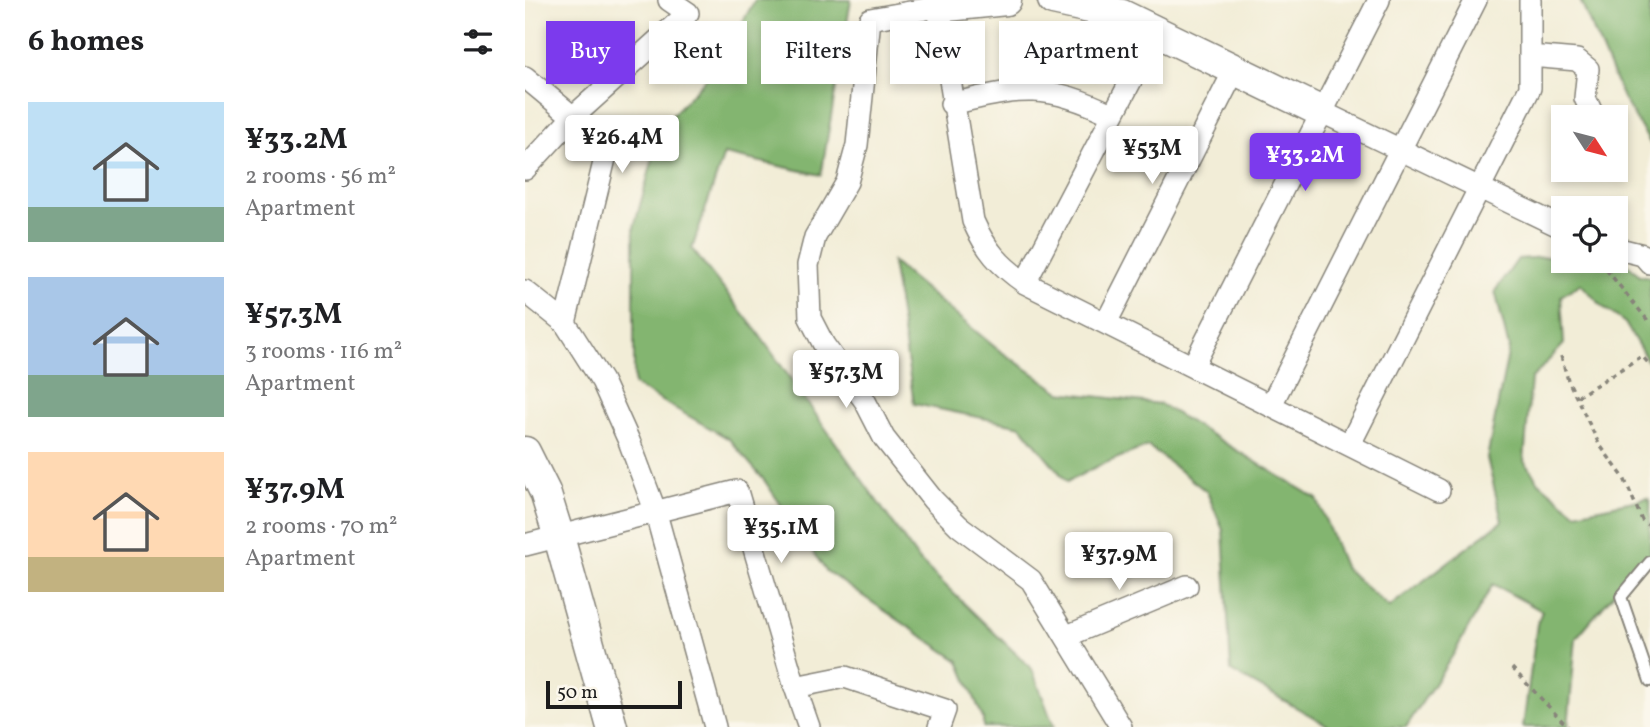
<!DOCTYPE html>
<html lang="en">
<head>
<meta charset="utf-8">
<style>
  body { margin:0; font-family:Vollkorn,serif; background:#f2f2f2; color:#202124; height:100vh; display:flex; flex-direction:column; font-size:26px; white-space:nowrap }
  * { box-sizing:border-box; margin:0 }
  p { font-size:23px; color:#757577 }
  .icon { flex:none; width:38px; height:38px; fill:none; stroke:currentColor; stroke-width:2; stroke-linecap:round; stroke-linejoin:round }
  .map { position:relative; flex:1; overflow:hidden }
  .sheet { display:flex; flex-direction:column; background:#fff; width:525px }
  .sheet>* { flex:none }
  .banner { position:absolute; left:21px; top:21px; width:665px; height:63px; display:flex; gap:14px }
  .needle { width:46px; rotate:126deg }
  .tools { position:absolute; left:1026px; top:105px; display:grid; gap:14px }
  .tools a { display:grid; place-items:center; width:77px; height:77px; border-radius:0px; background:#fff; box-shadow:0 4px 10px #0003; font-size:35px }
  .scale { position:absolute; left:21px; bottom:18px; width:136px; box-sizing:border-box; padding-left:7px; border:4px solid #1c1c1c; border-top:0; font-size:19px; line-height:24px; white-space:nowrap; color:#1c1c1c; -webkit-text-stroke:5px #fbf7ec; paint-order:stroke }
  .price { position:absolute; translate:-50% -60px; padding:0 16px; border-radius:7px; background:#fff; color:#222; font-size:23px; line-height:46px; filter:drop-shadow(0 2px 4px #0008) }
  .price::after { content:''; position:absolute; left:50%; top:42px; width:21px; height:16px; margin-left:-10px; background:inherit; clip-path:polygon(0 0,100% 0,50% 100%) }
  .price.active { background:#7c3aed; color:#fff }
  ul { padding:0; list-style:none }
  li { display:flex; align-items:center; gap:21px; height:175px; padding:0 28px }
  li span { display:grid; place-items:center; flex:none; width:196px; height:140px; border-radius:0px; color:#555 }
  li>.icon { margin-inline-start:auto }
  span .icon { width:84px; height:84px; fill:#fffc; stroke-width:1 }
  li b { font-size:30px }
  h2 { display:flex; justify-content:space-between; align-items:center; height:84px; padding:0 28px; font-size:30px }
  .tag { padding:0 24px; border-radius:0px; background:#fff; box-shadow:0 4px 10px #0003; font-size:24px; line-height:63px }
  .tag.active { background:#7c3aed; color:#fff }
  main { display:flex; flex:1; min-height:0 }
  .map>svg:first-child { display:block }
</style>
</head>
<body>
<main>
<section class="sheet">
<h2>6 homes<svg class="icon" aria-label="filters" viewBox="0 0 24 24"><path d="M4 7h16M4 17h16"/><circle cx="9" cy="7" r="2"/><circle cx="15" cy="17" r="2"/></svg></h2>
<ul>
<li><span style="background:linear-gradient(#bfe0f5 75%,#7fa58c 0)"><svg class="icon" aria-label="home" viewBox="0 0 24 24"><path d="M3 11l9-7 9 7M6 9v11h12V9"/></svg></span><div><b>¥33.2M</b><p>2 rooms · 56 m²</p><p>Apartment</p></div></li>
<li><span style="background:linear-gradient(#a9c7e8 70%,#7fa58c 0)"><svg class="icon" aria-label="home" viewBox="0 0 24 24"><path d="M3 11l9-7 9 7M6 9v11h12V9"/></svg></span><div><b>¥57.3M</b><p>3 rooms · 116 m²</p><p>Apartment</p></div></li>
<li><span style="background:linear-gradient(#ffd9b3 75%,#c2b280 0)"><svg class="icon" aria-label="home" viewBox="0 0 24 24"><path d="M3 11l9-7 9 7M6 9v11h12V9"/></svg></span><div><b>¥37.9M</b><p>2 rooms · 70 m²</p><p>Apartment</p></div></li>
</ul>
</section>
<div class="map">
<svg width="1125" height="727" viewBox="0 0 1125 727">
  <rect width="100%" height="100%" fill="#fbf7ec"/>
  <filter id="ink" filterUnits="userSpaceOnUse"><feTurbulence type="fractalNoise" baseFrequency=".0143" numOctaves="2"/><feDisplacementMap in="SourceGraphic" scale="14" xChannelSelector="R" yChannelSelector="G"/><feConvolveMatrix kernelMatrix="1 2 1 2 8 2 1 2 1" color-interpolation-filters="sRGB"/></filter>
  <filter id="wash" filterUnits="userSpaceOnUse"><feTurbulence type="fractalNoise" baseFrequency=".00686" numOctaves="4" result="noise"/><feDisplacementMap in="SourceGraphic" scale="28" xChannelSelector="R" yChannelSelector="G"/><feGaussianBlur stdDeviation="1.57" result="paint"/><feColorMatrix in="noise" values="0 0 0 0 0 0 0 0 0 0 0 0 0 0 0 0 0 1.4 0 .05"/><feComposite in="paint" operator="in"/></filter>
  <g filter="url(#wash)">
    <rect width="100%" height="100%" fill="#f2edd7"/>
    <!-- forest -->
    <path fill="#83b56f" stroke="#506846" stroke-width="2" d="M230,0H326L296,175L199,154L167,249L231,330L393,559L507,669L529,727H458V718L434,661L301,571L239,480L204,439L109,385V227L137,126L192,67Z
      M1055,0H1125V143L1098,98Z
      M1034,256H1038V261L1096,260L1115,275L1125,277V365L1100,323L1078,307L1056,284L1036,296L1039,344L1006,379L999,461L1014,482L1051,513L1123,498L1125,502V558L1111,567L1051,638L1043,727H998L1012,624L1017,611L968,584L928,655L881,727H806L706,671L698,530L682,492L623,446L573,466L542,482L496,426L389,404L367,262L471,348L535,392L635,404L792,499L820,569L864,607L977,521L962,458L984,348L970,291L993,259Z"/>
  </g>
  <g filter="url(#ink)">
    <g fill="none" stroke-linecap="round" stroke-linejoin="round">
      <defs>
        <path id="lane" d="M1125,562L1096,597L1125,681"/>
        <path id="street" d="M412,0L448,221C461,250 474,265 500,283L914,490
          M413,7L345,19L332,145L322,182L290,237L283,265L285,318L299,345L340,401L359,438L408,500L434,526L506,580L596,727
          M1005,56L1052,60L1063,69L1060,98L1069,117
          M0,77L83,146L40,323
          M426,104C496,87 522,83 588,115
          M797,112L1038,228
          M0,169L49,116L163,13L144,0
          M1090,248L1118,255L1125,263
          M500,283L632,31
          M0,291L40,323L77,381L104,441L130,510L190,727
          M581,323L710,69
          M668,366L854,0
          M746,405L951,0
          M825,444L1005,88V0
          M0,545L212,491L270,687L320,677L420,710L414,727
          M542,636L662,586
          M270,687L284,727"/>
        <path id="secondary" d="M528,0L597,15L797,112
          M413,7L481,0
          M0,452L20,492L34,537L87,727"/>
      </defs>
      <!-- lane casing -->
      <use href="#lane" stroke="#87847a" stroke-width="14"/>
      <!-- street casing -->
      <use href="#street" stroke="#87847a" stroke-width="24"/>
      <!-- secondary casing -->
      <use href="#secondary" stroke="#87847a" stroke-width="33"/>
      <!-- path -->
      <path stroke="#87847a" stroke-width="3.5" stroke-dasharray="5 5" stroke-linecap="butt" d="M1075,262L1125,323
        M1036,356L1043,380L1074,444L1099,478L1117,520L1125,526
        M1052,397L1117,356L1125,365
        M987,668L1043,727"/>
      <!-- lane -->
      <use href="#lane" stroke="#fff" stroke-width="10"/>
      <!-- street -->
      <use href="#street" stroke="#fff" stroke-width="21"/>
      <!-- secondary -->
      <use href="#secondary" stroke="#fff" stroke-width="30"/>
    </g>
  </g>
</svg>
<div class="tools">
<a><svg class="needle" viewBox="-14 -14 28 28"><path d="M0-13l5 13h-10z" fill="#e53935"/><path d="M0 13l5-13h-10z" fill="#757577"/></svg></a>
<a><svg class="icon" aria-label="locate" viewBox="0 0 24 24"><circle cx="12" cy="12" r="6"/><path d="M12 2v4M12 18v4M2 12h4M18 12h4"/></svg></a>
</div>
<div class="scale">50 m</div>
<b class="price" style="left:97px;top:175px">¥26.4M</b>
<b class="price" style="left:627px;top:186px">¥53M</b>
<b class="price active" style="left:780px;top:193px">¥33.2M</b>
<b class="price" style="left:321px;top:410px">¥57.3M</b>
<b class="price" style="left:256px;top:565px">¥35.1M</b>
<b class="price" style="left:594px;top:592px">¥37.9M</b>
<div class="banner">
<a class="tag active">Buy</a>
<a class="tag">Rent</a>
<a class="tag">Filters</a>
<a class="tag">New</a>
<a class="tag">Apartment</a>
</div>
</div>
</main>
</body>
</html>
